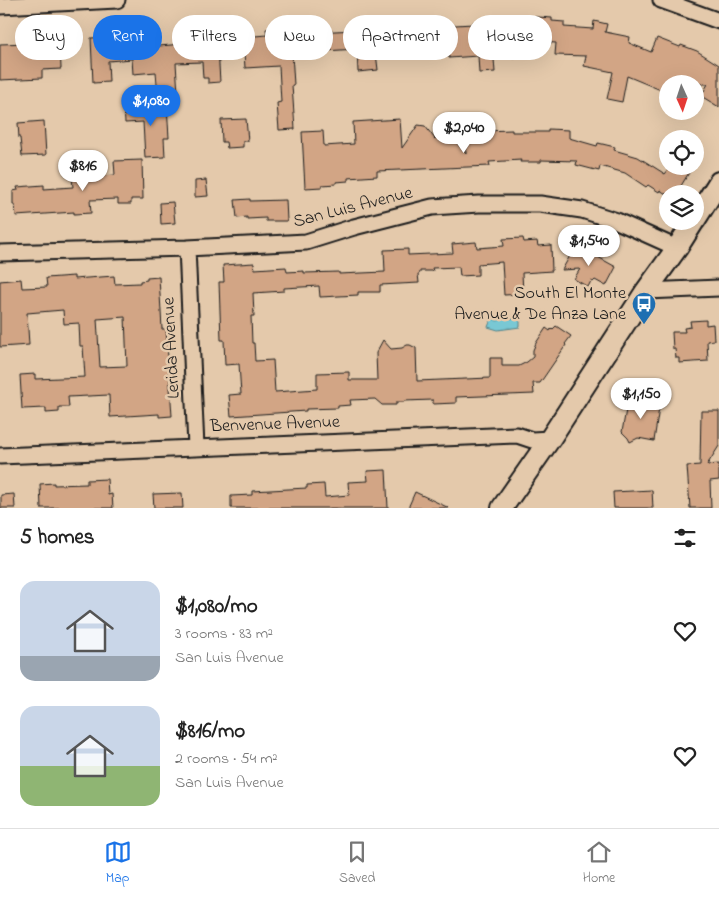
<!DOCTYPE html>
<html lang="en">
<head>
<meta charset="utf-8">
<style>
  body { margin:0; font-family:"Indie Flower",sans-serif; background:#f2f2f2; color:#222; height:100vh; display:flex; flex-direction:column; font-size:19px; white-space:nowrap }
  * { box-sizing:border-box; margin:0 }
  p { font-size:16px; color:#767676 }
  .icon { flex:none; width:28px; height:28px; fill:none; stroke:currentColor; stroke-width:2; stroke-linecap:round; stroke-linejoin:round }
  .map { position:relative; height:508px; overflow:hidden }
  .panel { display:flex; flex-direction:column; background:#fff; flex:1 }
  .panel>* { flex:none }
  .banner { position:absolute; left:15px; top:15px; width:690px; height:45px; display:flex; gap:10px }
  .needle { width:32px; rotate:177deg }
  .buttons { position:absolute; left:659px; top:75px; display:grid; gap:10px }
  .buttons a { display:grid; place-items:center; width:45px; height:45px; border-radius:50%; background:#fff; box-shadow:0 5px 20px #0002; font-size:25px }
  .price { position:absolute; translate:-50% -42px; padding:0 11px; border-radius:18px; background:#fff; color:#222; font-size:16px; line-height:32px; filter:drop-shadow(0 1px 2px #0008) }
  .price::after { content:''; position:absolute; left:50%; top:30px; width:15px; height:11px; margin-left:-8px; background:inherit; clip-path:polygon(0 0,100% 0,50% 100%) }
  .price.on { background:#1a73e8; color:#fff }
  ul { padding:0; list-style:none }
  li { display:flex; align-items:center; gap:15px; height:125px; padding:0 20px }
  li span { display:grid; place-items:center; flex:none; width:140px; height:100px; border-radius:15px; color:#555 }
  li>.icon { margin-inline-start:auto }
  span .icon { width:60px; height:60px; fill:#fffc; stroke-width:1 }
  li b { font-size:21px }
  h2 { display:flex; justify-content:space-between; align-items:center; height:60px; padding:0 20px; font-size:21px }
  .chip { padding:0 18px; border-radius:22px; background:#fff; box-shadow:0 5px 20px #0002; font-size:18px; line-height:45px }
  .chip.on { background:#1a73e8; color:#fff }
  .dock { display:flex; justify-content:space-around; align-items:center; height:70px; border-top:1px solid #e0e0e0; background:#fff; font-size:14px; color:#767676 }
  .dock a { display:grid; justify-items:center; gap:2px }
  .dock .on { color:#1a73e8 }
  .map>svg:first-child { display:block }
</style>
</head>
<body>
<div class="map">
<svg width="719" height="508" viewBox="0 0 719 508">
  <defs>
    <pattern id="water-ripples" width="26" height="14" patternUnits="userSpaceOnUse" patternTransform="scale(1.25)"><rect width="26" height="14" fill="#79c8d4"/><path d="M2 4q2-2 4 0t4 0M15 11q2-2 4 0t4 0" fill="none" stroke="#68abb5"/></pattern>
  </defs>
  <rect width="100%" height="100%" fill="#e4c9ab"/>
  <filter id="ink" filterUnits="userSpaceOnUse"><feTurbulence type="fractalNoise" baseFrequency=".02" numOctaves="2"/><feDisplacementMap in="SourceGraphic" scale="10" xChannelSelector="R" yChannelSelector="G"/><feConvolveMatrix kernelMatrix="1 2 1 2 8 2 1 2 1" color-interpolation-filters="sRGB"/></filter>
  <g filter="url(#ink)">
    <!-- water -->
    <path fill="url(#water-ripples)" stroke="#54838a" d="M492,317L520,319V327L498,330L488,327Z"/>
    <!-- building -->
    <path fill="#d2a585" stroke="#1c1c1c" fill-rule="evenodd" d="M524,16L552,18V21L564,22V27L593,29L594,21L607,24L605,32L630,37L629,43L651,52L657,38L680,47L681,45L697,51L719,65V107L701,96L708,84H668V93L627,76L622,102L607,99L613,72L584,66L586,56L555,55L556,43L522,41L523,57L494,59L495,72L479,73L478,56L449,58V56L417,58V50L376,53L378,70L358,72L357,49L292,53L294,85H292L295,129L279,130L277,103L281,102L279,66L245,68L243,37L267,35L266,29L315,27V32L356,30L355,25L374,24L375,28L415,25V22L437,21L438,26L473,24V22L500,21L499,18Z
      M210,32L212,49L218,48L220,82L208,83V78H203L202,62L176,63L178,94L158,96L156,72L133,74L132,59L108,61L109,82L93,83L91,38L146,35L147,47L183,44V41H190V38H195V33Z
      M60,42L61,69L42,70V78L0,80V44Z
      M167,105L169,138H164L165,157L145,158L143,122L125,123L124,107Z
      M246,119L248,141H243V147L227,148L226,142H222L221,120Z
      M400,119L402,148L418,125L425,126L435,139L444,126L466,154L465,129L482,128L483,131L512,130V132H548V129L569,130V138L597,146L598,143L615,147L614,150L638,157L665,174L669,169L671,170L673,166H683L690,171L676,194H666L660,190L659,192L648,185L646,187L625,173L600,166L599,171L576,165L577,161L541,160V162H520L521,160L489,162L490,166L377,171V176L348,178V181L336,182V184L322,185V187L305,188L302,132L323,131L324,146L354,144L353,122Z
      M44,121L46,155L22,156L20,138H19L18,123Z
      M142,160L143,199H131V204H118V199L90,200L91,213L74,214V212L16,216L15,205H13V191L18,190L17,187L44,185V189L73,187L72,178L115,175L114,161Z
      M206,180L208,196L195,197V181Z
      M250,199V201L286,200L287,221H266V218L247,219V217L237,218L235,200Z
      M173,202L175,223L161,224L160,203Z
      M523,238L524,242L537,241L538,246L551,245L552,271L522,273L523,294L504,295L502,262L478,264V275L460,276L459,267L432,268L433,271H420V273L418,274L419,283L380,285V292H358V295L320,297L319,286L284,288V291L253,293L254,316H251L252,343H254L255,361L273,360L275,392L317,389V373L349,372V380H377L376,353L383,340L391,349L402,348L407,345H410L416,348L417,381L490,378V358H502V366H519L527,362L533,357V350L536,343L546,328L550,331L551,329L552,330L556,326L571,336L565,344L566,345L540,383H533L534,394L456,397V403L433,404V400L404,401V402H396V405H382L375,399L350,400L351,405L338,406V408L306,409V411L231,416L229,395L241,394L239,364L225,365L224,340H221L219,282H224L223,265L254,263L255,269L286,267L287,272L304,271V273L339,272V274L385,272L384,250L408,249V255L453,253L452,244L476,242L477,248L504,246L503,239Z
      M576,245L616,267L606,286L595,280L593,282L591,281L588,287L574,279L580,269L562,270Z
      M74,276V279L114,276L115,284L140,283V281L147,280V278L159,277L162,329H166L172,416L159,417V414L110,417L109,395L68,397L69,407H59V412L46,413V408L22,409L20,375L35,374V379L85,377L83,346H80L79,323L64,324L63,310L27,313L29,345L0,347V281L21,279L22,288L47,287L46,278ZM125,317L127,366L100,367L97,319Z
      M706,320V325L713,324L714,340L707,341L708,361L679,363V358H676L675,349H673L672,332H685L684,328L691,327L690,321Z
      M643,398L658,401L657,407L659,408L654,441L638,438L630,442L628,438L622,432L627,404L636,405L637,400L642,401Z
      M701,411H719V446L707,465L719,464V480L710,481L711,508H690L687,466L700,465Z
      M386,470L388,508H231V496L252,495V491L307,488V485L324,484L325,497L349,495L348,482L368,481L367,471Z
      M107,479L108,495L112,494L113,508H41L40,484L54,483V485L87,484V480Z
      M652,490L653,508H614L613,492Z
      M415,492L449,508H408Z
      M182,493L183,508H154L153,494Z
      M14,494L15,508H1V495Z"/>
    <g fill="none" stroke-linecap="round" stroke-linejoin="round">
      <defs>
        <path id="minor" d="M661,0L719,21
          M0,6L117,0
          M187,248L196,447
          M0,253L187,248L306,242L354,227L432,207L479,204H540L582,210L617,221L677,248
          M646,291L719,288
          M0,456L517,435L532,440L550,439"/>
        <path id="major" d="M695,220L719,182
          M502,508L550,439L646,291L677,248L694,221"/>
      </defs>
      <!-- minor casing -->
      <use href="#minor" stroke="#1c1c1c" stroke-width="19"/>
      <!-- major casing -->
      <use href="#major" stroke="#1c1c1c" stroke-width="24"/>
      <!-- minor -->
      <use href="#minor" stroke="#e4c9ab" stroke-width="15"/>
      <!-- major -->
      <use href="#major" stroke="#e4c9ab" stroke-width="20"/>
    </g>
  </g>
  <!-- icons -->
  <defs>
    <symbol id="bus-pin" viewBox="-11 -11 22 30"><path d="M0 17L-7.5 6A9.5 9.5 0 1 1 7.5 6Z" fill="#1f6fb2" stroke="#e4c9ab"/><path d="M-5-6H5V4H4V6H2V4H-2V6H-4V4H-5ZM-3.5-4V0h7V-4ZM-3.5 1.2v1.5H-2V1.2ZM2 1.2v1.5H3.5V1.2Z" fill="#fff"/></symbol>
  </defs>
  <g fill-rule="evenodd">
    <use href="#bus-pin" x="630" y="290" width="28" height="38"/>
  </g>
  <g text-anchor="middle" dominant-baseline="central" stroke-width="5" stroke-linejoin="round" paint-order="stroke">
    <!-- street labels -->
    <g font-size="18" fill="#1c1c1c" stroke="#e4c9ab">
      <text transform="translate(353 208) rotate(-14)">San Luis Avenue</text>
      <text transform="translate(172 348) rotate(-93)">Lerida Avenue</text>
      <text transform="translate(275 425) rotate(-2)">Benvenue Avenue</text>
    </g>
    <!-- poi labels -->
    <g font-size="18" fill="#1c1c1c" stroke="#e4c9ab" text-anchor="end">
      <text x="626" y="294">South El Monte<tspan x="626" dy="21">Avenue &amp; De Anza Lane</tspan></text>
    </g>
  </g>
</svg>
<div class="buttons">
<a><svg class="needle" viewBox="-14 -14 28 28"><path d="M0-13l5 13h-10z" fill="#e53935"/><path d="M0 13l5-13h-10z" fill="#767676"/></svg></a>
<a><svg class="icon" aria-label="locate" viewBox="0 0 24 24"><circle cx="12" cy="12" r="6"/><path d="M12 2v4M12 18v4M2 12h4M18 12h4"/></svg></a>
<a><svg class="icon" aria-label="layers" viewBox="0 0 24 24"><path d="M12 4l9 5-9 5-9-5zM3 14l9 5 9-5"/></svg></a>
</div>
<b class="price on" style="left:151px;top:127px">$1,080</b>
<b class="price" style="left:464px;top:154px">$2,040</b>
<b class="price" style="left:83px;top:192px">$816</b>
<b class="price" style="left:589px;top:267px">$1,540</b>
<b class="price" style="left:641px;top:420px">$1,150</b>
<div class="banner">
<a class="chip">Buy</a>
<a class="chip on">Rent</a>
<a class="chip">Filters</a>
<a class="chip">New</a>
<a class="chip">Apartment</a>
<a class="chip">House</a>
</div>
</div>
<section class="panel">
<h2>5 homes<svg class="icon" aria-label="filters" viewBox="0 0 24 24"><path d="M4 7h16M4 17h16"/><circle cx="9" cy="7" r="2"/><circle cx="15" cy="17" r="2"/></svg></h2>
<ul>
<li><span style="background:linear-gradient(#c9d6e8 75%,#9aa5b1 0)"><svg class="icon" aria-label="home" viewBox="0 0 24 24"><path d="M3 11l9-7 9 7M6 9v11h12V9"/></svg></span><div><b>$1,080/mo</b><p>3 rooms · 83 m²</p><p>San Luis Avenue</p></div><svg class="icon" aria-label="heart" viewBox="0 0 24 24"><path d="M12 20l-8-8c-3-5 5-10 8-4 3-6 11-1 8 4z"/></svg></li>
<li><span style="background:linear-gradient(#c9d6e8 60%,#8fb573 0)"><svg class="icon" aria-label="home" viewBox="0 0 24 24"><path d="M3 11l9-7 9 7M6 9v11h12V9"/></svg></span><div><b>$816/mo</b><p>2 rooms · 54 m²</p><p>San Luis Avenue</p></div><svg class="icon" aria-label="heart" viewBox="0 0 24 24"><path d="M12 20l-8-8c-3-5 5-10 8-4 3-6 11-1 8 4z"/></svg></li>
</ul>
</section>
<nav class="dock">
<a class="on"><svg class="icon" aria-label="map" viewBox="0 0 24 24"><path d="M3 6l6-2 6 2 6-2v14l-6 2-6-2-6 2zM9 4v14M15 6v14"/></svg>Map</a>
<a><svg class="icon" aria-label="saved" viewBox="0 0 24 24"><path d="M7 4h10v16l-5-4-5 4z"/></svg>Saved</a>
<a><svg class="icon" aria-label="home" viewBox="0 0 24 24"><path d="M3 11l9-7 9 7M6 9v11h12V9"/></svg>Home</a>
</nav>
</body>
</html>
